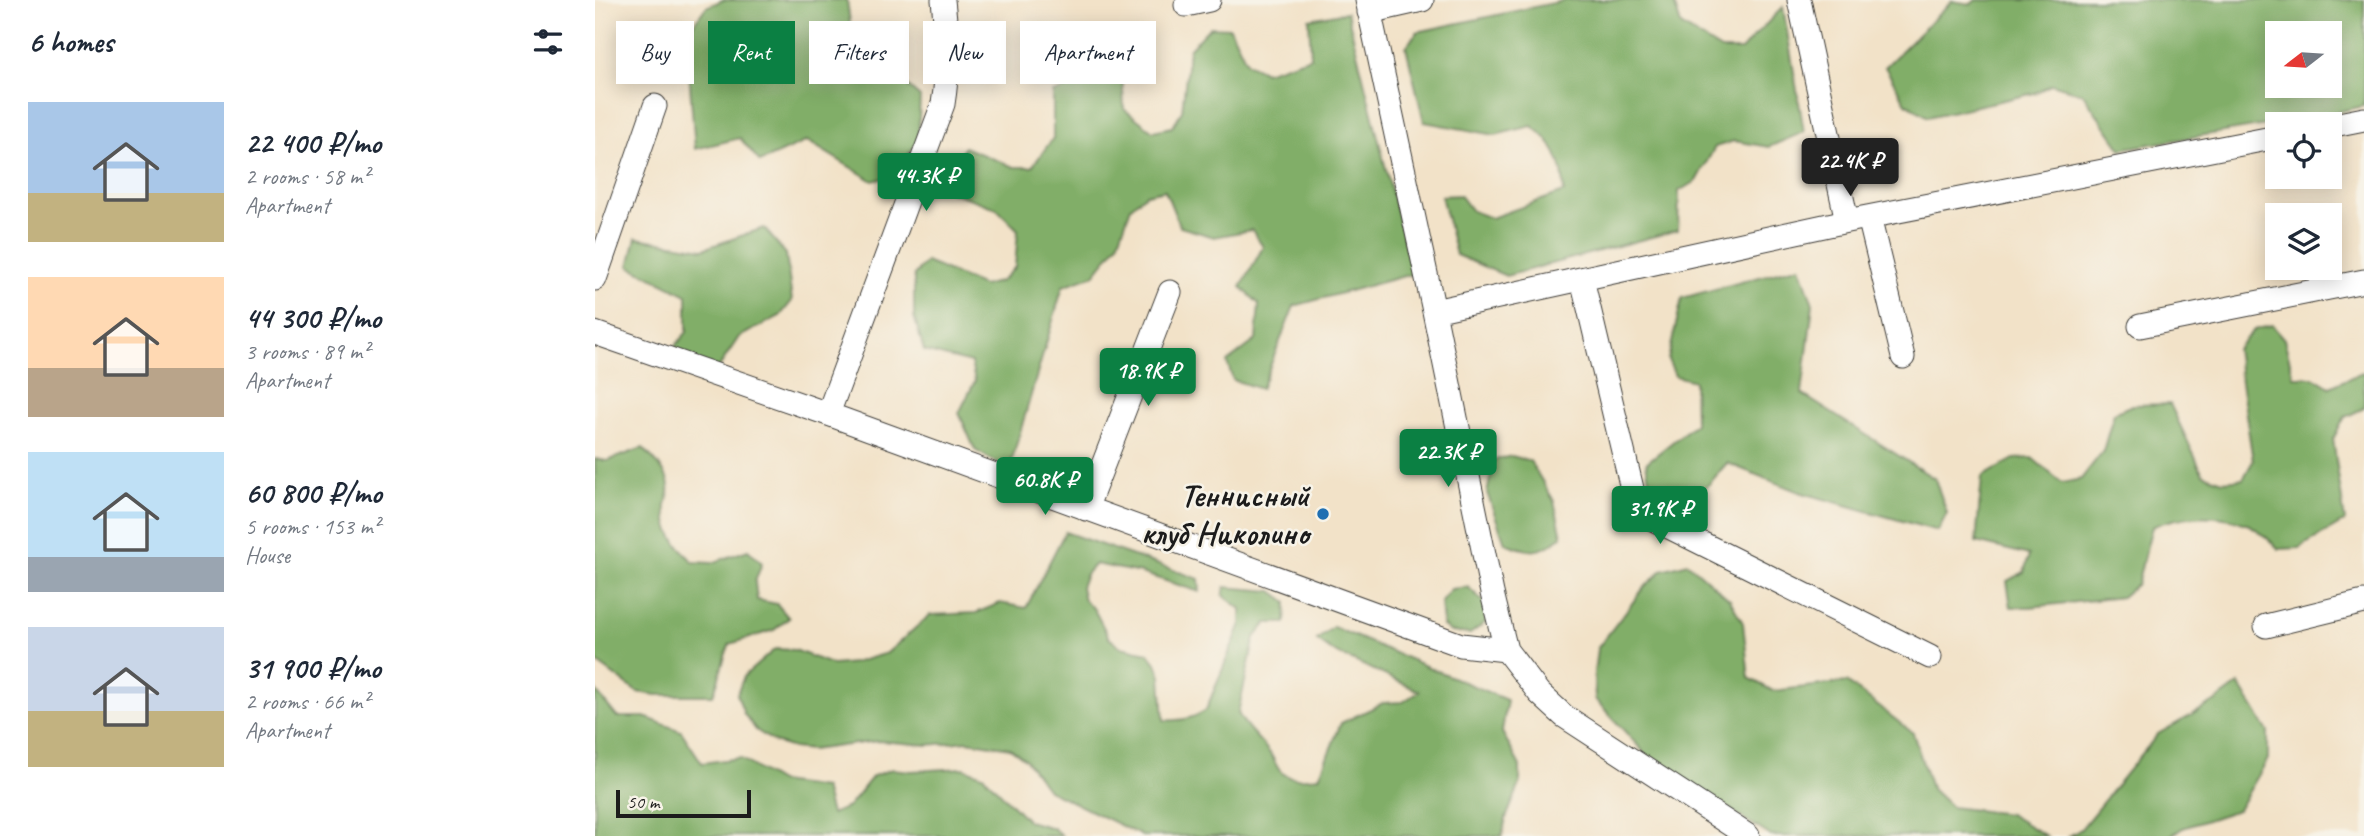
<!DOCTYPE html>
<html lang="en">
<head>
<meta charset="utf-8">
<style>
  body { margin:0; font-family:Caveat,sans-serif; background:#f6f6f7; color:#1f2937; height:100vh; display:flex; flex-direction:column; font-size:26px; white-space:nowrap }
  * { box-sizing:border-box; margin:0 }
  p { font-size:23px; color:#747a83 }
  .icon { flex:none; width:38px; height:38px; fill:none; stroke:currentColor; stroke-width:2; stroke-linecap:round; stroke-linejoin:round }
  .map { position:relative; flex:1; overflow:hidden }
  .panel { display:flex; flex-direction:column; background:#fff; width:595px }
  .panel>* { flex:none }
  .top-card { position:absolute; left:21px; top:21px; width:665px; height:63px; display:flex; gap:14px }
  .needle { width:46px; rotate:253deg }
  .tools { position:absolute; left:1670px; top:21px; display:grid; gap:14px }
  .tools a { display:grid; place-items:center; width:77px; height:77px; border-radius:0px; background:#fff; box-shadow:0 4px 18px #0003; font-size:35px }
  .scale { position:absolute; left:21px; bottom:18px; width:135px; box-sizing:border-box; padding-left:7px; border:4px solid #1c1c1c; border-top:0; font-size:19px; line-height:24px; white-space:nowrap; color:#1c1c1c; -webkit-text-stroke:5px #f7f3e8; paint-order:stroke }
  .price { position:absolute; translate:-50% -60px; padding:0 16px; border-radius:7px; background:#0b8043; color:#fff; font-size:23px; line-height:46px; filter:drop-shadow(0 2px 4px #0008) }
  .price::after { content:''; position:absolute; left:50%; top:42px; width:21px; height:16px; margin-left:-10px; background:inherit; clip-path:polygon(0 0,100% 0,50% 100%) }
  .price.current { background:#222; color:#fff }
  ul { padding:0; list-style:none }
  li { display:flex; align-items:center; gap:21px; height:175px; padding:0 28px }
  li span { display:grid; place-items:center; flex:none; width:196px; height:140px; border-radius:0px; color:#555 }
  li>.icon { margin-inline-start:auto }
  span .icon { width:84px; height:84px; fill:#fffc; stroke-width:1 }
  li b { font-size:30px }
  h2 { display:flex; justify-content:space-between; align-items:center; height:84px; padding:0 28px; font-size:30px }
  .tag { padding:0 24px; border-radius:0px; background:#fff; box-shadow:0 4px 18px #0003; font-size:24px; line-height:63px }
  .tag.current { background:#0b8043; color:#fff }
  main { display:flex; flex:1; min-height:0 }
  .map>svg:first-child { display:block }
</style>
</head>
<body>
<main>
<section class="panel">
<h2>6 homes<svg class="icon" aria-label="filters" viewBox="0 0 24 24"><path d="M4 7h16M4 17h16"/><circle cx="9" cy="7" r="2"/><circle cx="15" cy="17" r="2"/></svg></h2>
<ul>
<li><span style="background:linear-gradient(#a9c7e8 65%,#c2b280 0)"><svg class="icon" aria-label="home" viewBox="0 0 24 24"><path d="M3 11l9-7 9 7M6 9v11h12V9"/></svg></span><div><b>22 400 ₽/mo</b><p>2 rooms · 58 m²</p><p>Apartment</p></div></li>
<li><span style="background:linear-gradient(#ffd9b3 65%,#b9a48a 0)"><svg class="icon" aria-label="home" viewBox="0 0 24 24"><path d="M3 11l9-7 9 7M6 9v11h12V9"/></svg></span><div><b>44 300 ₽/mo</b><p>3 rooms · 89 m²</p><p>Apartment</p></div></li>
<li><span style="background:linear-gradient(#bfe0f5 75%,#9aa5b1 0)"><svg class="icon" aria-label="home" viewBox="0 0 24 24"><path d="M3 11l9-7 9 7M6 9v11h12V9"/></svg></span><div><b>60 800 ₽/mo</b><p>5 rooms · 153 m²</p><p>House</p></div></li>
<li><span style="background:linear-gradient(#c9d6e8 60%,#c2b280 0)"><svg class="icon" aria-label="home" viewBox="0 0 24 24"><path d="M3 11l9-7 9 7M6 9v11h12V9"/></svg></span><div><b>31 900 ₽/mo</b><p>2 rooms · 66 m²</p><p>Apartment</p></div></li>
</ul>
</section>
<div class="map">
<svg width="1769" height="836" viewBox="0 0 1769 836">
  <rect width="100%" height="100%" fill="#f7f3e8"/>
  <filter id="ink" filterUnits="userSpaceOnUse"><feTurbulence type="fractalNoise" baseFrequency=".0143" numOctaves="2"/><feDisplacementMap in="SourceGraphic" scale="14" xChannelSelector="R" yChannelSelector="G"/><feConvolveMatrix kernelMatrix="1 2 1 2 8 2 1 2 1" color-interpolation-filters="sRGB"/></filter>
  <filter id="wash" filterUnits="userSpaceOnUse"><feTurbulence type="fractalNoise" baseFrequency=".00686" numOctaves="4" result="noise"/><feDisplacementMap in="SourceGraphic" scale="28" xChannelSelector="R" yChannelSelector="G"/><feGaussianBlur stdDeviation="1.57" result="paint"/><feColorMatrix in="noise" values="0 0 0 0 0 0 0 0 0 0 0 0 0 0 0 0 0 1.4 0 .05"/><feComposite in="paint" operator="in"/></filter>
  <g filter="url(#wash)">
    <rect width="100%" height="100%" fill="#f2e2c8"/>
    <!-- forest -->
    <path fill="#81ae67" stroke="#4e6542" stroke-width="2" fill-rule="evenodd" d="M128,0H252L258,45L273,84H310L325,97L323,141L297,176L278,181L212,141L165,162L145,138L100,149L91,34L111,7Z
      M972,0H1078L1086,25L1126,50H1146L1188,7L1209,132L1174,147L1139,141L1120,147L1101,181L1084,191L1083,230L911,276L861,255L846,196L865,195L877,211L896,218L969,192C969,164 960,142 937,126L900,135L829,122L811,47L822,32Z
      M1381,0H1769V106L1725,116L1526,149L1488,94L1457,84L1440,93L1333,117L1311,103L1290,67L1357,1L1376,4ZM1682,33H1734V86H1682Z
      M752,12L817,274L699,306L666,389L638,380L632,362L661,340L664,304L646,287L668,247L657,230L619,237L585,227L570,190L551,194L536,207L523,244L499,275L468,286L414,470L380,450L364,413L380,381L376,363L329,351L319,316V275L331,262L388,286L406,281L420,267L423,230L401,208L348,189L369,147L419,167H437L458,138V93L527,70L529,109L558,131L577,127L587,111L594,49L615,27L635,28L652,63L670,72L716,57L714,19Z
      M169,228L191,254L197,301L185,316L144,337L122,370L102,374L80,346L92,332V295L34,266L41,238L108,249Z
      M1205,266L1218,304L1207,394L1340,479L1352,513L1343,531L1204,492L1132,463C1110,488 1106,499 1072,509L1057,498L1051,463L1100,424L1099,381L1080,376L1073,360L1087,298Z
      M1677,325L1689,339L1699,377H1718L1735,387L1767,372L1769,373V408L1750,417L1738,439L1750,521L1704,548L1684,549C1675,541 1664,529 1654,525C1625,513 1585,514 1557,527L1542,584L1527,597L1435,607H1416L1412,581L1429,572L1434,555L1381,542L1387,477L1419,459L1437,458L1467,483L1486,479L1508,451L1519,413L1537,405L1575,404L1608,474L1628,481L1648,479L1658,461L1641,349L1659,330Z
      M48,448C58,459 74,472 74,488C75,494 72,500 71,505C69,530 82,545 98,562L117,563L153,550L167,563L160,582L162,600L182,604L194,618L179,630L135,644C126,662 126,677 118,695H61L42,692L0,661V459L12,461Z
      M917,456L935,461L959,501L967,536C945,555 937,553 910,543L892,493L899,460Z
      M470,532L604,579L605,592L546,573L500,564L491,574L486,587L489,600L499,609L514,638L526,647L553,653L561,663L566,676L569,720C586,721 597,719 611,710L646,624V609L628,595L630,587L677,591L692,602L691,623H672L660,637L643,713C651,729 664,738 674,752C679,758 681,767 686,772C696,781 711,778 724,777L746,723L788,703L808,702L824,691L737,651L722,640L738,627L912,700L907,732L925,766V784L911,818L907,836H547L453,790L430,759L415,748L372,741L333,745L283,741L216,750L198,748L179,742L161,730L149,714L142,694L149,676L180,649L200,650L238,665L258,663L292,653L335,615L381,613L405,603L431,608Z
      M1093,563L1135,600L1148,623L1154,678L1178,691L1252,682L1318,733L1336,788L1356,807L1414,814L1451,836H1176L1055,759L1000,699L999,673L1002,649L1048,589L1067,570Z
      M873,587L889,602L891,622L875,634L856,632L848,626L846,601L856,589Z
      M1644,684L1673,732V759L1643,810L1588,828L1575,836H1474L1486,829L1563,734L1621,701Z
      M0,690L22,717H50L86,731L107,763L145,758L184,782L229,788L236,814L253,807L278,776L297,769L316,771L369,768L388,775L433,821L458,828L467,836H0Z"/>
  </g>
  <g filter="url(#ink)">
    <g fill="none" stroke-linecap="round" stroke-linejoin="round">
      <defs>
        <path id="minor" d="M772,0L839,311L897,593L911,650L944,693L969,716L1153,836
          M1204,0L1252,221
          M591,5L614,0
          M774,12L827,0
          M1734,126L1769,119
          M1274,217L1308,357
          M0,279L60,106
          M987,279L1038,493L1045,507L1058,519L1335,657
          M839,311L1252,221L1682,137
          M1545,326L1769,281
          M0,333L233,414L866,645L911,650
          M233,414L348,104C354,68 352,36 348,0
          M491,509L575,292
          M1671,626L1769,602"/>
      </defs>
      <!-- minor casing -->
      <use href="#minor" stroke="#3c3a36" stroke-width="25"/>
      <!-- minor -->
      <use href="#minor" stroke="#fff" stroke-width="23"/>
    </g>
  </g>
  <!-- markers -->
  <circle fill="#1f6fb2" stroke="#f7f3e8" stroke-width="2.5" cx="728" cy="514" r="7"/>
  <g text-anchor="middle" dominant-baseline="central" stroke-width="5" stroke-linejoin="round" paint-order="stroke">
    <!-- poi labels -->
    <g font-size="33" font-weight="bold" fill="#1c1c1c" stroke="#f7f3e8" text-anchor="end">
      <text x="714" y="495">Теннисный<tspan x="714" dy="38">клуб Николино</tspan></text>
    </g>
  </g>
</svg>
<div class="tools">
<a><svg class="needle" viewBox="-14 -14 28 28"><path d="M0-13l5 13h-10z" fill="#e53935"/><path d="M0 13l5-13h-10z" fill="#747a83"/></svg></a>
<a><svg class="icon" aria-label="locate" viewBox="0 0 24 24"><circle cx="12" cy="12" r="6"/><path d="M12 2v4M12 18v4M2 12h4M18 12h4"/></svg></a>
<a><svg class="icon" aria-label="layers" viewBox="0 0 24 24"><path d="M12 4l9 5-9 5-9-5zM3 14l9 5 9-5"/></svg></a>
</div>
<div class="scale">50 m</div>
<b class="price current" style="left:1255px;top:198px">22.4K ₽</b>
<b class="price" style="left:331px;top:213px">44.3K ₽</b>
<b class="price" style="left:553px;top:408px">18.9K ₽</b>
<b class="price" style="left:853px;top:489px">22.3K ₽</b>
<b class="price" style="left:450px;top:517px">60.8K ₽</b>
<b class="price" style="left:1065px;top:546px">31.9K ₽</b>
<div class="top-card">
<a class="tag">Buy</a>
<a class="tag current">Rent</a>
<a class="tag">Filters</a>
<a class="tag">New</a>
<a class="tag">Apartment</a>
</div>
</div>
</main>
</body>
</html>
